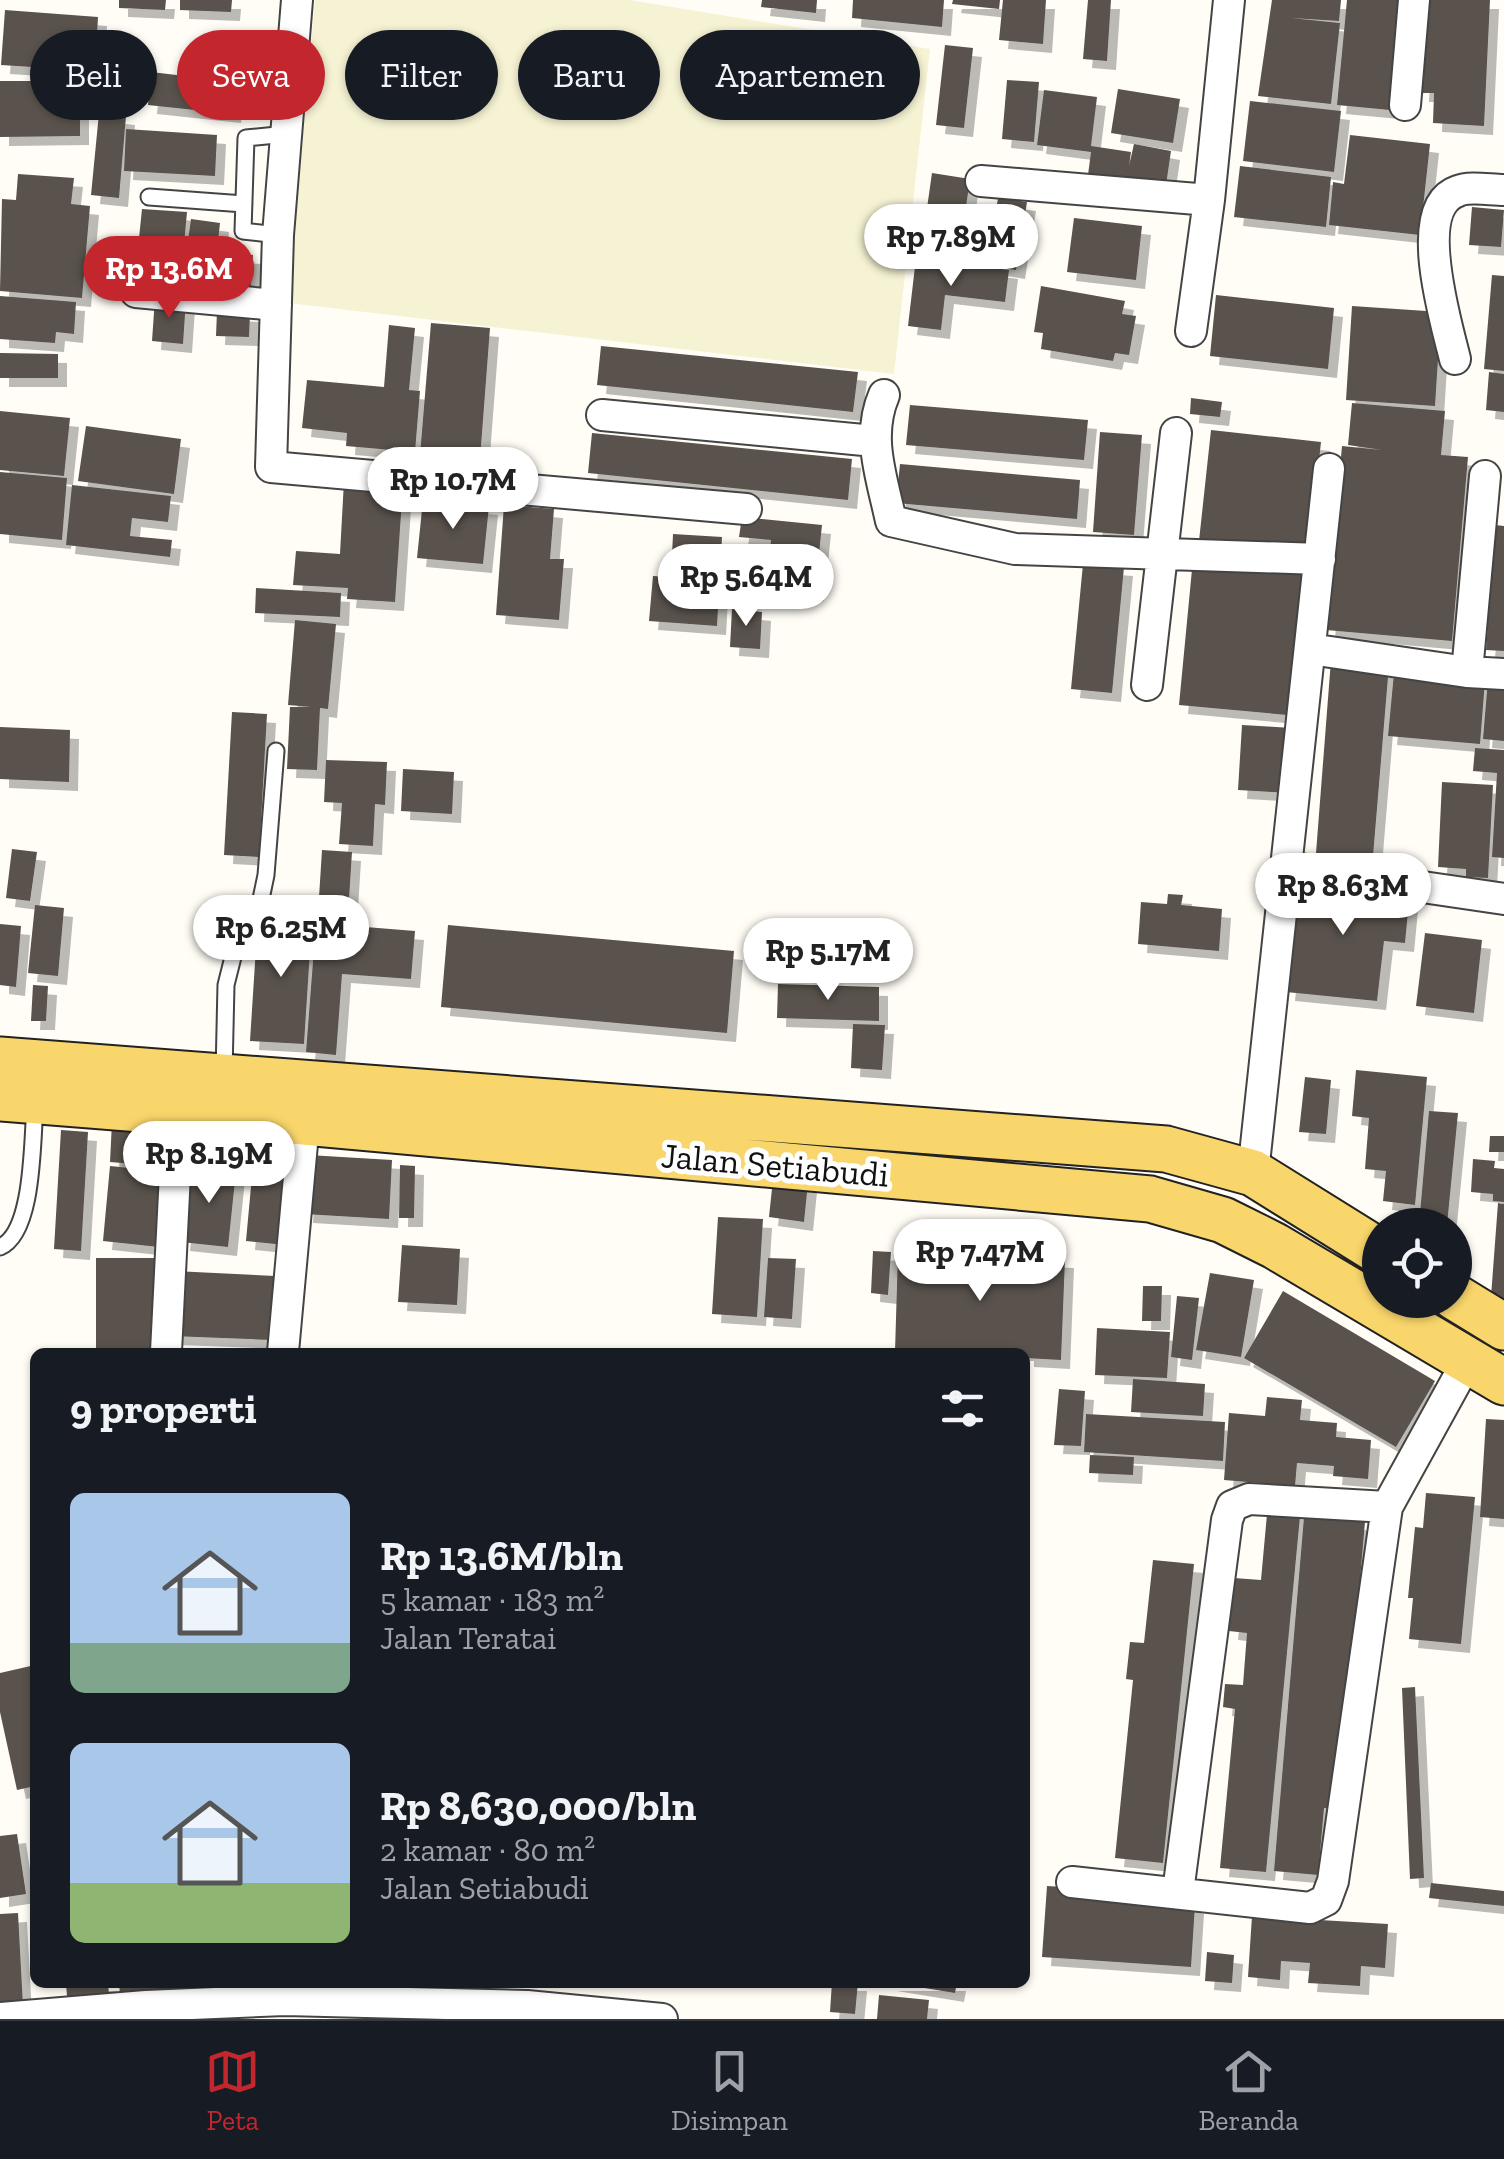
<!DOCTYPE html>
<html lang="id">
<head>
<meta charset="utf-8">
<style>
  body { margin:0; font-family:"Zilla Slab",serif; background:#20242c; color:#f1f3f6; height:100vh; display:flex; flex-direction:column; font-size:38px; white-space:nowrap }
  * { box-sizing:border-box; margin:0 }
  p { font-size:32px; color:#9ea1a6 }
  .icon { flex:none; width:55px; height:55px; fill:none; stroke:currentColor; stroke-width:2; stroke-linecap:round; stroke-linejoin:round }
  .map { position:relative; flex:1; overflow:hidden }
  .sheet { position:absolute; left:30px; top:1348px; width:1000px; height:640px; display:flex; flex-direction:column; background:#171b24; border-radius:15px; box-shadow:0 2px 8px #0004 }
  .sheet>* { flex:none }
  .hud { position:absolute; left:30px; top:30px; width:1000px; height:90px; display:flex; gap:20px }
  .buttons { position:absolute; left:1362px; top:1208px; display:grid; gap:20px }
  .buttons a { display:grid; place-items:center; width:110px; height:110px; border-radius:50%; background:#171b24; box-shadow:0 2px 8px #0004; font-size:50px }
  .price { position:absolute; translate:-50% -85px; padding:0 22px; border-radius:35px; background:#fff; color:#222; font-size:32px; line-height:65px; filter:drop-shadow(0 2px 5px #0008) }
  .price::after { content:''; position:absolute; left:50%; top:60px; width:30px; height:22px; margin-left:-15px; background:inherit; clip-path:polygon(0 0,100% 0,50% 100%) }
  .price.current { background:#c4262e; color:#fff }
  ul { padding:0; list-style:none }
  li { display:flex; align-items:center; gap:30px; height:250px; padding:0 40px }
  li span { display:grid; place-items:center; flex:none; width:280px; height:200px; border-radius:15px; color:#555 }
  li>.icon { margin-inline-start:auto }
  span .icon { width:120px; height:120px; fill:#fffc; stroke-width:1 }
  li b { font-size:42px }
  h2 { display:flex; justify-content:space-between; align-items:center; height:120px; padding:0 40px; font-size:42px }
  .tag { padding:0 35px; border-radius:45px; background:#171b24; box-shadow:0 2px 8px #0004; font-size:35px; line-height:90px }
  .tag.current { background:#c4262e; color:#fff }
  .tabs { display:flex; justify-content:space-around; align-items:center; height:140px; border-top:2px solid #363941; background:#171b24; font-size:28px; color:#9ea1a6 }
  .tabs a { display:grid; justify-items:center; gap:5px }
  .tabs .current { color:#c4262e }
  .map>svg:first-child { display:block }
</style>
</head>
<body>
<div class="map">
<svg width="1504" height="2019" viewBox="0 0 1504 2019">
  <defs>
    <filter id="shadow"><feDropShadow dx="9" dy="9" stdDeviation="0" flood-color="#0004"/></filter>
  </defs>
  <rect width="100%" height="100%" fill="#fffdf5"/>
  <!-- farmland -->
  <path fill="#f6f3d4" d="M315,0H629L930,49L894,374L288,303Z"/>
  <!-- building -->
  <path fill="#5a524d" filter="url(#shadow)" d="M119,0H166L165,10L119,8Z
    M180,0H232L231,12L180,10Z
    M762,0H817L816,13L761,7Z
    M853,0H944L942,27L852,18Z
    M953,0H1000L999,9L952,4Z
    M1003,0H1046L1043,44L999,40Z
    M1088,0H1111L1107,61L1083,59Z
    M1272,0H1341L1339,21L1291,18L1340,23L1331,104L1258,96Z
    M1347,0H1400L1390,110L1337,105Z
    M1425,0H1490L1484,126L1433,123L1434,93H1420Z
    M5,10L98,17L95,71L1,65Z
    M945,45L973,48L964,128L936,125Z
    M151,72L236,82L232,114L148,105Z
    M1007,80L1039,82L1034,142L1002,139Z
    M0,81H80V136L0,137Z
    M1118,89L1180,99L1173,143L1111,133Z
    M1044,90L1097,97L1091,146L1131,152L1129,166L1134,144L1171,151L1165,192L1088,175L1091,152L1037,145Z
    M1250,101L1341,111L1334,172L1243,161Z
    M99,113L126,116L119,198L91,195Z
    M126,129L217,135L215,176L124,171Z
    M1350,135L1430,144L1420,235L1329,225L1333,182L1344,184Z
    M1240,166L1331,177L1326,227L1234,217Z
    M932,173L970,179L959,255L921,250Z
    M18,174L74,178L71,204L90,206L82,298L0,291L2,199L16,200Z
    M998,198L1027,202L1016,270L962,261L967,237L991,241Z
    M1472,207L1504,210L1501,247L1469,245Z
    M142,209L187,212L182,266L147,263L148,249L138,248Z
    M1074,218L1142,226L1136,280L1067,272Z
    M191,219L220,223L216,259L186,255Z
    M219,253L253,255L250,296L216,293Z
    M916,258L1009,270L1005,302L945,295L941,330L908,326Z
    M1492,275L1504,276V371L1484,369Z
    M1041,286L1125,301L1122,314L1136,316L1129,355L1115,353L1113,361L1041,349L1043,333L1034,332Z
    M1216,295L1334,308L1328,369L1210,356Z
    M0,296L76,302L74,334L56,332L55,343L0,339Z
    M155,298L186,300L183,344L152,341Z
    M1352,306L1441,312L1435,406L1346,400Z
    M217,311L250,313L249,337L216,336Z
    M431,323L490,328L480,459L420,455Z
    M389,325L415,328L409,390L420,391L415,452L346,446L347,433L302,428L307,380L384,387Z
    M601,346L858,372L853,412L597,385Z
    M0,353L58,354V378H0Z
    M1489,372L1504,374V412L1486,410Z
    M1191,398L1222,402L1220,417L1190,414Z
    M1352,403L1445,411L1441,455L1468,457L1452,641L1326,630L1342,446L1382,450L1348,445Z
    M910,405L1088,420L1084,460L906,445Z
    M0,411L70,418L64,476L0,470Z
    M86,426L181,439L174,494L78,481Z
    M1211,430L1321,442L1309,553L1199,541Z
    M1100,432L1142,435L1134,535L1093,532Z
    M592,433L852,459L848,500L588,473Z
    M900,464L1080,480L1077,519L896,503Z
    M0,472L67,478L62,540L0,534Z
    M344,481L403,485L395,602L347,599L348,588L293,585L296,551L340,554Z
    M72,485L171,496L168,522L132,518L130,536L172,540L170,557L66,545Z
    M423,500L489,506L483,564L417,558Z
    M504,505L554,509L550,559H564L559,620L496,615Z
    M742,517L822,525L815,592L766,587L771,540L739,537Z
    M1495,525L1504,526V651L1486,650Z
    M673,534L722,537L717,626L649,621L653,576L671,577Z
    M1193,559L1311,569L1298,716L1179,705Z
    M1083,564L1124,567L1112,693L1071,689Z
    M256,588L341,593L340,617L255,613Z
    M732,609L762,612L760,649L730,647Z
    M295,620L336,624L328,709L320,708L317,770L287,769L290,707H311L288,705Z
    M1331,660L1389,665L1372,868L1315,866Z
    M1394,673L1485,681L1480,744L1388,736Z
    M1488,679L1504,680V741L1483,739Z
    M232,712L267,714L259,857L224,855Z
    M1242,725L1292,728L1288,793L1238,790Z
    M0,727L70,730L69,782L0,779Z
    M1475,748L1504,750V858L1492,857L1497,773L1473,771Z
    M326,760L387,762L385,805L375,804L373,846L339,844L342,803L324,802Z
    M403,769L454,772L452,814L401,811Z
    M1442,782L1493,785L1488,878L1466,877V869L1438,867Z
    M12,849L37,852L30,901L6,898Z
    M322,850L352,852L348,915L318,913Z
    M1298,880L1410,891L1405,943L1384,941L1377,1001L1286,992Z
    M1168,894L1183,895L1181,905L1222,909L1219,951L1138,944L1141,902L1167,904Z
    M35,905L64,908L58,976L28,973Z
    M258,916L312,919L304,1044L250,1041Z
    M316,923L415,931L411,979L342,974L336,1055L306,1052Z
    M0,924L21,926L16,987L0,985Z
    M448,925L734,951L727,1033L441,1007Z
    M1425,933L1482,940L1474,1013L1416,1006Z
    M778,984L879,987V1021L777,1018Z
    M33,985L48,986L46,1021H31Z
    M853,1024L885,1025L882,1070L851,1068Z
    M1356,1070L1427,1077L1415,1205L1383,1201L1386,1171L1365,1169L1369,1118L1352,1116Z
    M1305,1077L1331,1080L1326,1134L1299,1132Z
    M1429,1111L1458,1113L1447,1225H1419Z
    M112,1122L174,1126L171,1167L110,1162Z
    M61,1130L88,1132L81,1251L54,1249Z
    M1490,1136H1504V1152H1489Z
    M254,1154L293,1158L285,1245L246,1241Z
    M308,1155L392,1160L389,1219L304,1214Z
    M1473,1159L1495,1161L1494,1168L1504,1169V1202L1493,1201V1194L1471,1192Z
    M400,1165L415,1166L414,1218H399Z
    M110,1166L168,1172L159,1247L103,1241Z
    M189,1166L236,1171L228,1247L181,1242Z
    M773,1179L808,1183L804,1222L769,1217Z
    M1498,1203L1504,1204V1311L1490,1310Z
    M718,1217L763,1219L757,1317L712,1314Z
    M402,1245L460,1249L457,1305L398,1302Z
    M873,1251L891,1252L888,1295L871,1293Z
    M898,1252L1065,1259L1061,1360L1025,1358V1352H895Z
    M96,1258H162L163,1352H96Z
    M768,1258L796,1259L792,1319L764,1317Z
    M174,1271L275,1276L272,1340L171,1336Z
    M1210,1273L1254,1280L1241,1357L1196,1350Z
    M1143,1286H1162L1161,1321H1142Z
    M1283,1291L1435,1381L1396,1447L1244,1358Z
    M1177,1296L1199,1298L1192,1360L1171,1357Z
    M1097,1328L1170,1332L1167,1378L1095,1375Z
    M1133,1379L1205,1384L1203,1416L1131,1412Z
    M1059,1389L1085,1391L1081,1446L1054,1445Z
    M1267,1397L1302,1400L1300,1420L1337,1423L1336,1437L1371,1440L1368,1479L1333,1476L1334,1466L1297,1463L1295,1486L1224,1480L1229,1413L1265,1416Z
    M1086,1414L1225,1422L1223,1461L1084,1452Z
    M1486,1419L1504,1420V1519L1480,1517Z
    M1090,1455L1134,1457L1133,1475L1089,1473Z
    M1426,1493L1475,1497L1461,1644L1409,1639L1413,1598H1408L1415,1527L1423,1528Z
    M1268,1503L1301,1506L1266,1872L1220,1868L1235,1709L1223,1707L1225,1684L1243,1685L1247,1633L1229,1631L1234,1578L1261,1580Z
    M1304,1517L1365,1522L1340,1809L1324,1808L1318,1875L1274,1871Z
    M1153,1560L1194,1564L1163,1863L1115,1858L1133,1680L1126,1679L1130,1642L1144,1643Z
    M35,1665V1786L17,1790L0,1712V1673Z
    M1415,1687L1424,1878L1410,1879L1402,1688Z
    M17,1834L26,1894L0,1898V1836Z
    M1431,1883L1504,1891V1906L1429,1898Z
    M1047,1886L1146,1892L1195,1905L1191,1967L1042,1957Z
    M18,1913L23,2006L0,2008V1914Z
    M1252,1916L1388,1924L1385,1968L1361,1966L1360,1986L1308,1983L1310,1963L1281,1961L1280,1980L1248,1977Z
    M1207,1952L1234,1955L1232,1983L1205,1981Z
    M66,1982H108L109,1995L67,1997Z
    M119,1982H182L183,1990L120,1996Z
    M832,1982H858L855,2014L830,2012Z
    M888,1982H957L955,1993Z
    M879,1995L929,2000L927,2019H877Z"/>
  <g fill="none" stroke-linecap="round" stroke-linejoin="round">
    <defs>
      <path id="lane" d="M149,197L244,204
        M278,235L243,231L246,138L287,134
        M224,1073L226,985L237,941L261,899L266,875L276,751
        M0,1247C34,1233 32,1140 35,1107"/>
      <path id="street" d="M297,0L278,235L271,467L746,509
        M1405,105L1414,0
        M981,181L1209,200
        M136,292L276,305
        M1191,331L1209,200L1229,0
        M1455,359C1447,325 1410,207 1458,191C1470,186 1490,190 1504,190
        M884,395C866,437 882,478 891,521L1015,549L1320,559
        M602,415L874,441
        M1310,649L1467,672L1504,674
        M1467,672L1485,476
        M1147,685L1176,433
        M1286,867L1504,899
        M1253,1173L1329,469
        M166,1352L178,1114
        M283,1352L304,1122
        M1072,1882L1310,1908L1326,1900L1333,1881L1387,1507L1468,1360
        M1178,1892L1227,1520L1232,1506L1249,1499L1387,1507
        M0,2018L146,2006L285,2000L527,2006L662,2019"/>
      <path id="primary" d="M0,1060L1166,1149L1253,1173L1380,1252
        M0,1098L304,1122L1150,1199L1223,1220L1275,1246L1504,1382
        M1455,1297L1504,1327"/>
    </defs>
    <!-- lane casing -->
    <use href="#lane" stroke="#444" stroke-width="19"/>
    <!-- street casing -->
    <use href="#street" stroke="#444" stroke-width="34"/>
    <!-- primary casing -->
    <use href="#primary" stroke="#222" stroke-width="49"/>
    <!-- lane -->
    <use href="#lane" stroke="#fff" stroke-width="15"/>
    <!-- street -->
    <use href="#street" stroke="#fff" stroke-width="30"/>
    <!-- primary -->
    <use href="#primary" stroke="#f9d66b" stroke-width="45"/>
  </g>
  <g text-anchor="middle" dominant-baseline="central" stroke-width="10" stroke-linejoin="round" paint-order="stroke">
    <!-- street labels -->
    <g font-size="35" fill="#111" stroke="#fff">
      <text transform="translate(775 1165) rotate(5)">Jalan Setiabudi</text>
    </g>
  </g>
</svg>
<div class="buttons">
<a><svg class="icon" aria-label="locate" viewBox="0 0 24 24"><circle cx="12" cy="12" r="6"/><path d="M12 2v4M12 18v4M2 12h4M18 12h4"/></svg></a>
</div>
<b class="price" style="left:951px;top:289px">Rp 7.89M</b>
<b class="price current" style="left:169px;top:321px">Rp 13.6M</b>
<b class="price" style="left:453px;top:532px">Rp 10.7M</b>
<b class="price" style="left:746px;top:629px">Rp 5.64M</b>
<b class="price" style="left:1343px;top:938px">Rp 8.63M</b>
<b class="price" style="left:281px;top:980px">Rp 6.25M</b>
<b class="price" style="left:828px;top:1003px">Rp 5.17M</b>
<b class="price" style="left:209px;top:1206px">Rp 8.19M</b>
<b class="price" style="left:980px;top:1304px">Rp 7.47M</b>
<div class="hud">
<a class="tag">Beli</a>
<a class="tag current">Sewa</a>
<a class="tag">Filter</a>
<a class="tag">Baru</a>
<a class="tag">Apartemen</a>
</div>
<section class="sheet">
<h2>9 properti<svg class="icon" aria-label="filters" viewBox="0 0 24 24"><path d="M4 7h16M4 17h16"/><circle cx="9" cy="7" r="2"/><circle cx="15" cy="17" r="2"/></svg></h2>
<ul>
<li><span style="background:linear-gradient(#a9c7e8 75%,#7fa58c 0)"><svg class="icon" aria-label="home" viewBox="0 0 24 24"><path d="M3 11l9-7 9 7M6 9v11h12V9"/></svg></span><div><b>Rp 13.6M/bln</b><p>5 kamar · 183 m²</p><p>Jalan Teratai</p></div></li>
<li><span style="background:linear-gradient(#a9c7e8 70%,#8fb573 0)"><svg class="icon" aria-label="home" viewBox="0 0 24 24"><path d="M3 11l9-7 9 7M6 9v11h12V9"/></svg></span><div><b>Rp 8,630,000/bln</b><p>2 kamar · 80 m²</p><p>Jalan Setiabudi</p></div></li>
</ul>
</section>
</div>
<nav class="tabs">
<a class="current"><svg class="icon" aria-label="map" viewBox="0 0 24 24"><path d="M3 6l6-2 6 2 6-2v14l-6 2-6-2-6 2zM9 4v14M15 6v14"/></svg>Peta</a>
<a><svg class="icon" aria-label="saved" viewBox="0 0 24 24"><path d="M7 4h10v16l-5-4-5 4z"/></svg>Disimpan</a>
<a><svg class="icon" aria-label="home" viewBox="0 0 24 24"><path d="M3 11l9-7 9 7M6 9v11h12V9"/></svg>Beranda</a>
</nav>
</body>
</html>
